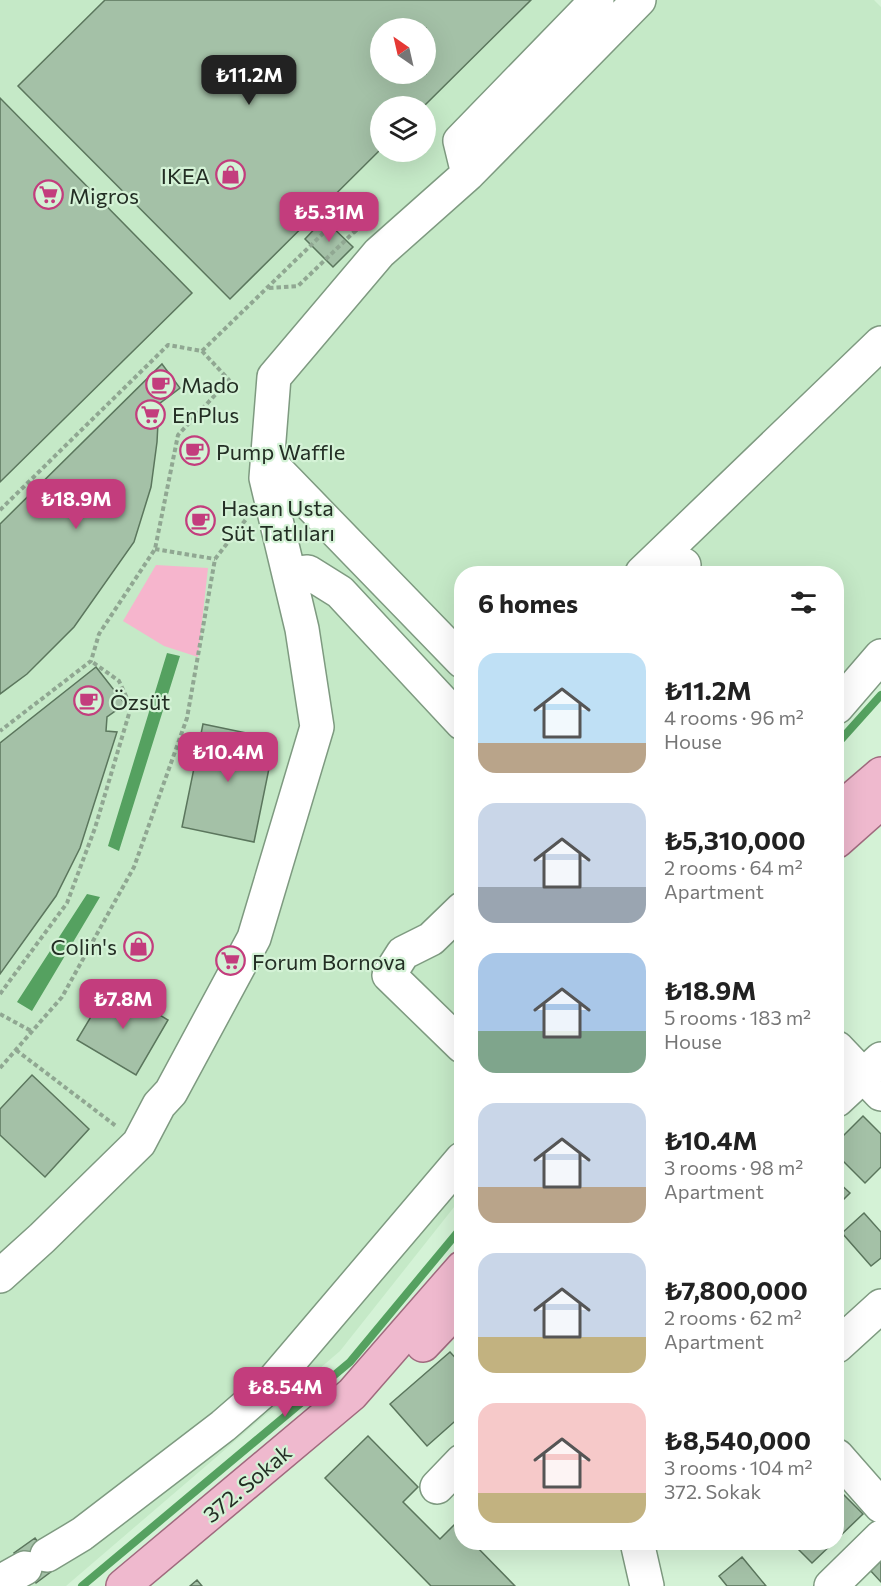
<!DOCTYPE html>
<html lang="en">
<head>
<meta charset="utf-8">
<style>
  body { margin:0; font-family:Commissioner,sans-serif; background:#f6f6f6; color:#222; height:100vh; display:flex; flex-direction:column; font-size:22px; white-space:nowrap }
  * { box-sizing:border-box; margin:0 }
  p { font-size:20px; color:#767676 }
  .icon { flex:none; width:33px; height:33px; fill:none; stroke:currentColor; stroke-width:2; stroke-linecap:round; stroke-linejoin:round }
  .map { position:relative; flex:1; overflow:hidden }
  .drawer { position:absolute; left:454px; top:566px; width:390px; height:984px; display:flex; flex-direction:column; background:#fff; border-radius:24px; box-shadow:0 6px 24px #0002 }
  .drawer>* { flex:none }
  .needle { width:39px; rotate:326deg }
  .buttons { position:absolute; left:370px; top:18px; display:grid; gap:12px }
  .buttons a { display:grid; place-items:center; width:66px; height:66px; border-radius:50%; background:#fff; box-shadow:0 6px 24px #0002; font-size:30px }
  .price { position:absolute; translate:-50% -51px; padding:0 14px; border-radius:12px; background:#c33d7d; color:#fff; font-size:20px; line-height:39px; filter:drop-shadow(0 2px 3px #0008) }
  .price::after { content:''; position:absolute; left:50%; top:36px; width:18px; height:14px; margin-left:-9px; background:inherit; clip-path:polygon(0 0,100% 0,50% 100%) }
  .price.active { background:#222; color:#fff }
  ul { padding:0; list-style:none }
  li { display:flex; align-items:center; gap:18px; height:150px; padding:0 24px }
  li span { display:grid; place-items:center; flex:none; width:168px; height:120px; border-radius:18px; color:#555 }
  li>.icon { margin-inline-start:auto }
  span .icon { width:72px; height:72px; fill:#fffc; stroke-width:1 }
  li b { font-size:26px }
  h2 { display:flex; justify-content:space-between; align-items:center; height:72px; padding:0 24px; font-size:26px }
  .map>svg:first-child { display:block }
</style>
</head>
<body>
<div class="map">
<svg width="881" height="1586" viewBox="0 0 881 1586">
  <rect width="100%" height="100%" fill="#d4f2d6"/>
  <!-- built -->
  <path fill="#c5e9c7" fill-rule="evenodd" d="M0,0H874L881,7V678L837,726V573H462V1197L340,1351L66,1586H0ZM381,28H426V74H381ZM381,106H426V152H381Z"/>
  <!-- green -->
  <path fill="#f6b5cd" d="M156,565L208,568L198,657L164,646L123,621Z"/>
  <!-- water -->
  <path fill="#55a160" d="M167,653L180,656L119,851L108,846Z
    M87,894L100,897L32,1011L17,1002Z"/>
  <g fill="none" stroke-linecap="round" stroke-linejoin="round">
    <!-- stream -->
    <path stroke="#55a160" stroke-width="8" d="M837,744L881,695
      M82,1586L350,1362L462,1227"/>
  </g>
  <!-- building -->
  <path fill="#a4c1a7" stroke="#5b765d" stroke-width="1.5" fill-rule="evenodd" d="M105,0H531L424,106H381V149L230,299L18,86ZM381,28H426V74H381Z
    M0,98L192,293L0,482Z
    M324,219L353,247L333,267L305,239Z
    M162,364L180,388L159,404L157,442L151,487L134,542L74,627L27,674L0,694V524Z
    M96,667L125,704L107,717L106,731L117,732L80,848L56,896L0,974V743Z
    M203,724L275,739L254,842L182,827Z
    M110,985L168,1020L136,1075L77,1040Z
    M32,1075L89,1129L45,1177L0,1135V1109Z
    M863,1116L881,1134V1167L865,1183L837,1155V1142Z
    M837,1181L850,1193L837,1206Z
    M864,1213L881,1232V1258L871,1266L842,1233Z
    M450,1352L462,1365V1415L427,1446L390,1404Z
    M368,1436L418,1487L403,1502L440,1539L455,1524L462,1532V1542H472L515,1586H431L325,1478Z
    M837,1488L863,1514L837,1539Z
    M35,1538L56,1568L36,1583L14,1553Z
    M791,1542H834L812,1563Z
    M742,1557L766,1586H727L719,1576Z
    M881,1557V1582L869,1569Z
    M197,1580L202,1586H190Z"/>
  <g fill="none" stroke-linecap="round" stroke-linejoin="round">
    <defs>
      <path id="minor" d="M468,174L460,141L597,0
        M267,460L462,661
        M642,573L881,343
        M677,573L684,565
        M289,574L308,572L340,592L462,723
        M837,707L881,656
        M462,909L431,939L403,953L389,975L462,1046
        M837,1048L881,1094
        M837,1100L881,1059
        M0,1276L42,1238L139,1143L159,1105L171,1092L254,938L317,727L302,629L266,478L274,377L379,253L468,174L639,0
        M837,1346L881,1306
        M837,1456L881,1506
        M437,1487L462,1461
        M637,1542L647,1586
        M47,1555L82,1534L223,1426L268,1387L462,1159
        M0,1582L25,1568
        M831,1586L881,1537"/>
      <path id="major" d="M839,810L881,774
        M837,841L881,802
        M423,1345L462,1304
        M123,1586L352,1394L462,1268"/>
    </defs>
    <!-- minor casing -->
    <use href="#minor" stroke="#7e9a80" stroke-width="36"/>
    <!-- major casing -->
    <use href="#major" stroke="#a06a7e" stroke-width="36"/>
    <!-- path -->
    <path stroke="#90a792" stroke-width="4" stroke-dasharray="4.5 3" stroke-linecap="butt" d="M328,202L357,233
      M269,288L298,286L355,231
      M202,351L341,216
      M0,510L168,345L202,351L229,380L178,435L155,549L99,634L91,661L0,731
      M155,549L215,559
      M0,994L67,903L95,828L131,707L119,681L91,661
      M0,1014L33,1032
      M16,1050L116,1126
      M0,1068L62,997L134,867L187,718L215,559L247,518"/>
    <!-- minor -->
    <use href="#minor" stroke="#fff" stroke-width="33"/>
    <!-- major -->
    <use href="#major" stroke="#efb9ce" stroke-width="33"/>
  </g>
  <!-- icons -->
  <defs>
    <symbol id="shop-ring" viewBox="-11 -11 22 22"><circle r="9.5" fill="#d4f2d6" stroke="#c33d7d" stroke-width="1.5"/><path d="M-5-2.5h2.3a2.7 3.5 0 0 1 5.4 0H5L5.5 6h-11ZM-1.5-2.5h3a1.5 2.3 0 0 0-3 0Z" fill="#c33d7d"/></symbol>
    <symbol id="supermarket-ring" viewBox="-11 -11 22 22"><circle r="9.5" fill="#d4f2d6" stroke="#c33d7d" stroke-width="1.5"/><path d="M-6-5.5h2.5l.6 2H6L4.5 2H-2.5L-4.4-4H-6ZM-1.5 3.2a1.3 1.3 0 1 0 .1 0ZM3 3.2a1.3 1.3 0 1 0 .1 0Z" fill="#c33d7d"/></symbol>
    <symbol id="cafe-ring" viewBox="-11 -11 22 22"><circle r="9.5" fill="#d4f2d6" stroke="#c33d7d" stroke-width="1.5"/><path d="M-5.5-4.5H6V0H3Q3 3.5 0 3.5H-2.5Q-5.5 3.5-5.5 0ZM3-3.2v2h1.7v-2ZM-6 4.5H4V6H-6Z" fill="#c33d7d"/></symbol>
  </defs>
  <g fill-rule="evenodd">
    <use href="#shop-ring" x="214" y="158" width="33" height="33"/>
    <use href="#supermarket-ring" x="32" y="178" width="33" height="33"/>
    <use href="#cafe-ring" x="144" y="368" width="33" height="33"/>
    <use href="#supermarket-ring" x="134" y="398" width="33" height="33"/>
    <use href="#cafe-ring" x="178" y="434" width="33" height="33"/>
    <use href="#cafe-ring" x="184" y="504" width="33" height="33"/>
    <use href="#cafe-ring" x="72" y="684" width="33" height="33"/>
    <use href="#shop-ring" x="122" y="930" width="33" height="33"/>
    <use href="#supermarket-ring" x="214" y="944" width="33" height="33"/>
  </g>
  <g text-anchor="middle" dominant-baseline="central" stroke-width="4.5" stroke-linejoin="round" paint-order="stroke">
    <!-- poi labels -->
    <g font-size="22" fill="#232e24" stroke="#d4f2d6" text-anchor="start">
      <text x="210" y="175" text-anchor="end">IKEA</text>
      <text x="69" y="195">Migros</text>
      <text x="181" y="384">Mado</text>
      <text x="172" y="414">EnPlus</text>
      <text x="216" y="451">Pump Waffle</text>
      <text x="221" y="507">Hasan Usta<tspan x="221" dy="25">Süt Tatlıları</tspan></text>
      <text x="110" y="701">Özsüt</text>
      <text x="117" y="946" text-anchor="end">Colin's</text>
      <text x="252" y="961">Forum Bornova</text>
    </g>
    <!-- street labels -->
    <g font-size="22" fill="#232e24" stroke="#d4f2d6">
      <text transform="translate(247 1483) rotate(-40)">372. Sokak</text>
    </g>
  </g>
</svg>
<div class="buttons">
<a><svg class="needle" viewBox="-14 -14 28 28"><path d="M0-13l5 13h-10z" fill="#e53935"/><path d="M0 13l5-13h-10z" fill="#767676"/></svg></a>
<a><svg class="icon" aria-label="layers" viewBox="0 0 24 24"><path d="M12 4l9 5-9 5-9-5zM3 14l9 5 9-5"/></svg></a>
</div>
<b class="price active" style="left:249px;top:106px">₺11.2M</b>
<b class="price" style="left:329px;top:243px">₺5.31M</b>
<b class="price" style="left:76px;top:530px">₺18.9M</b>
<b class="price" style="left:228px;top:783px">₺10.4M</b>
<b class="price" style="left:123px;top:1030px">₺7.8M</b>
<b class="price" style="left:285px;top:1418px">₺8.54M</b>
<section class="drawer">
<h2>6 homes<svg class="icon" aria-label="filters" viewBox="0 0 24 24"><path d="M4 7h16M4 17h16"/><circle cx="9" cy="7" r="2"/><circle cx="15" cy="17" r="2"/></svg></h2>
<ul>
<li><span style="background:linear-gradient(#bfe0f5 75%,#b9a48a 0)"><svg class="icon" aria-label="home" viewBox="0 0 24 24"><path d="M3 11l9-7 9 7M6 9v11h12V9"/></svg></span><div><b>₺11.2M</b><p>4 rooms · 96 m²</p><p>House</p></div></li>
<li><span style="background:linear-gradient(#c9d6e8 70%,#9aa5b1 0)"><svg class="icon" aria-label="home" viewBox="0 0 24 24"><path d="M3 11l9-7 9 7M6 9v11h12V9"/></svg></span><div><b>₺5,310,000</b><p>2 rooms · 64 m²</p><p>Apartment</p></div></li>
<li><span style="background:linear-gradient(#a9c7e8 65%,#7fa58c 0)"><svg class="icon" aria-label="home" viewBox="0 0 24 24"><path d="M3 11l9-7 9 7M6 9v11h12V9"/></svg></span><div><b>₺18.9M</b><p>5 rooms · 183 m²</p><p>House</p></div></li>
<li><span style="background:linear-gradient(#c9d6e8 70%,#b9a48a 0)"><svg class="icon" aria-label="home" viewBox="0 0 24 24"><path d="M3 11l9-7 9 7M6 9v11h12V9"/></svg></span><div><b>₺10.4M</b><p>3 rooms · 98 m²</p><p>Apartment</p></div></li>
<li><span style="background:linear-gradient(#c9d6e8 70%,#c2b280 0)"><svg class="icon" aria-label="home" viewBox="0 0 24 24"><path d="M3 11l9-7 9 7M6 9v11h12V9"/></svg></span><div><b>₺7,800,000</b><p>2 rooms · 62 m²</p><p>Apartment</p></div></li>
<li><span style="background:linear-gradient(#f6c9c9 75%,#c2b280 0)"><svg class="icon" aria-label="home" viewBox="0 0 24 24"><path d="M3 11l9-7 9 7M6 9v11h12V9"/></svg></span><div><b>₺8,540,000</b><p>3 rooms · 104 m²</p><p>372. Sokak</p></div></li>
</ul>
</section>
</div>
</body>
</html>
